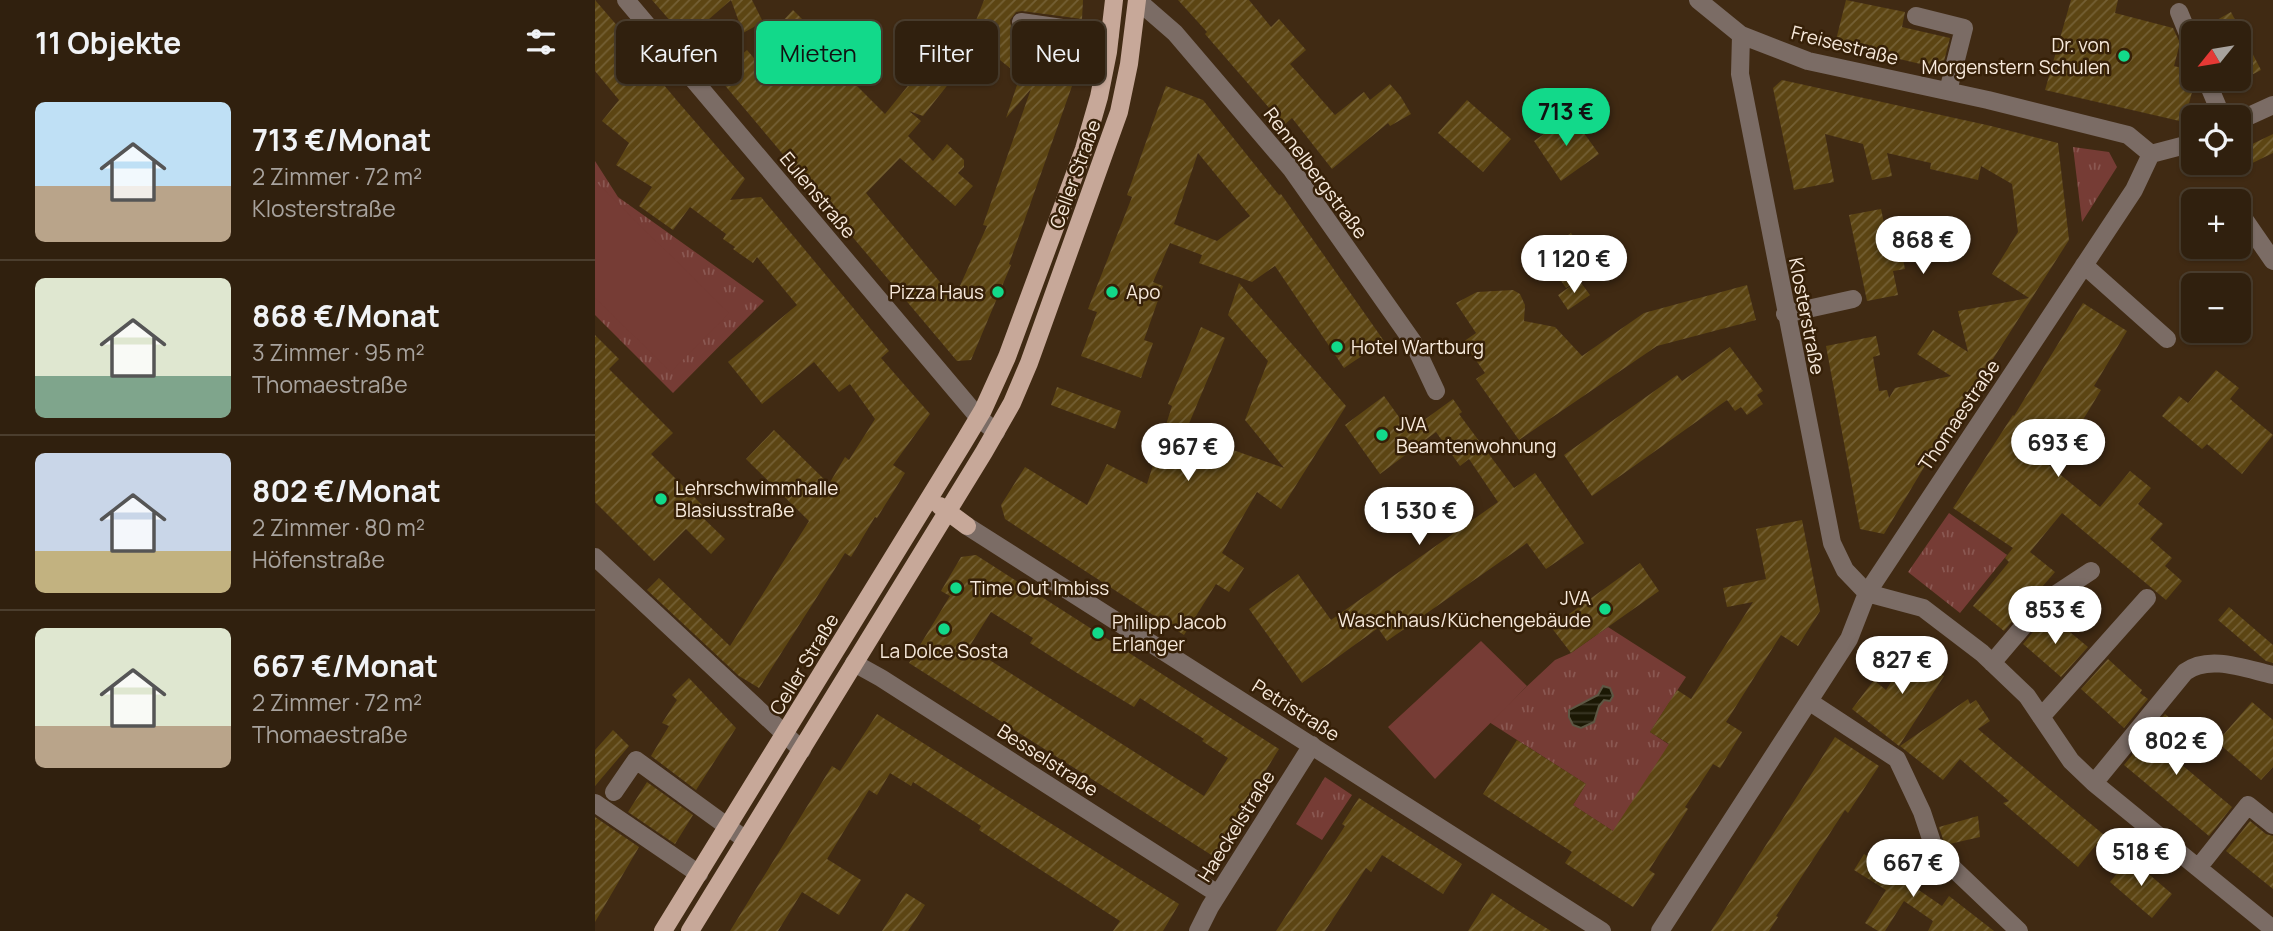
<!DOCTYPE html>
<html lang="de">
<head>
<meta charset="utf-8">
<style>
  body { margin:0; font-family:Manrope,sans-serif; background:#3c2d1c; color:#f1f3f6; height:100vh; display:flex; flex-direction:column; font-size:26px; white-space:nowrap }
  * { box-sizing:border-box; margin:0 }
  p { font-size:23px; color:#a8a39e }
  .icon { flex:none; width:38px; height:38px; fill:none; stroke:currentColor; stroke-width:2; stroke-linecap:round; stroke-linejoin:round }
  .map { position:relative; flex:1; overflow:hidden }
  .details { display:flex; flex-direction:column; background:#30200e; width:595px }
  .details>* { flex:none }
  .guide { position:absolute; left:21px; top:21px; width:665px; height:63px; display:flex; gap:14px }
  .needle { width:46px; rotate:240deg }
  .tools { position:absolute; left:1586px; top:21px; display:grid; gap:14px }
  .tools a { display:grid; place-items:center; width:70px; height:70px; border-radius:10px; background:#30200e; box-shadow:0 2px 5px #0004,0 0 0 2px #4b3e2e; font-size:35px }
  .price { position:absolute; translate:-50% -60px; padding:0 16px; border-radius:24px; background:#fff; color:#222; font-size:23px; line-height:46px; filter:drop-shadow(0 2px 4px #0008) }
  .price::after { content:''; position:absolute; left:50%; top:42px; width:21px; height:16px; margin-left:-10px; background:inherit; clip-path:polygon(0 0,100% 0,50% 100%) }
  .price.selected { background:#12d98a; color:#111 }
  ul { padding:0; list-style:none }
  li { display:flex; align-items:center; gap:21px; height:175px; padding:0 35px }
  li+li { border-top:2px solid #4b3e2e }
  li span { display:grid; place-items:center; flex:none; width:196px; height:140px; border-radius:10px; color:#555 }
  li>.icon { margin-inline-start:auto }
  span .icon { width:84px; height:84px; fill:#fffc; stroke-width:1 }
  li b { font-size:30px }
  h2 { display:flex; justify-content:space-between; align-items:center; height:84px; padding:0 35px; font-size:30px }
  .tag { padding:0 24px; border-radius:10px; background:#30200e; box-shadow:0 2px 5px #0004,0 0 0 2px #4b3e2e; font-size:24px; line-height:63px }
  .tag.selected { background:#12d98a; color:#111 }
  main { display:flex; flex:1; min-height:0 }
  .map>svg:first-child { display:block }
</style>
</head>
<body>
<main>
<section class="details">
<h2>11 Objekte<svg class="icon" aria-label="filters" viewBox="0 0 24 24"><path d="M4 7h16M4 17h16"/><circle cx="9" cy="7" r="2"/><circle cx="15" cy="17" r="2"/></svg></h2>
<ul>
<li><span style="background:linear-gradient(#bfe0f5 60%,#b9a48a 0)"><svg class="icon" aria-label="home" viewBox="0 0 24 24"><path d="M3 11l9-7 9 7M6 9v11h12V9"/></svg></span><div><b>713 €/Monat</b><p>2 Zimmer · 72 m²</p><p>Klosterstraße</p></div></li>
<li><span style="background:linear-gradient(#dfe7d0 70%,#7fa58c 0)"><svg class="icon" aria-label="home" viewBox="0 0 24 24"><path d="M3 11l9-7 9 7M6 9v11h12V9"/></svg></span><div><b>868 €/Monat</b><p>3 Zimmer · 95 m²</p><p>Thomaestraße</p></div></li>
<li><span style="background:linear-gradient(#c9d6e8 70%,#c2b280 0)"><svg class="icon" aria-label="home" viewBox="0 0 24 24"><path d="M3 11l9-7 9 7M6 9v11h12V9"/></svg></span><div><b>802 €/Monat</b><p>2 Zimmer · 80 m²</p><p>Höfenstraße</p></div></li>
<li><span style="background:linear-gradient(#dfe7d0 70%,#b9a48a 0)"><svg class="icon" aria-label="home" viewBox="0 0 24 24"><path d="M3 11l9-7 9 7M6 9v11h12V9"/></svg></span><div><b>667 €/Monat</b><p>2 Zimmer · 72 m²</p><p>Thomaestraße</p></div></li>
</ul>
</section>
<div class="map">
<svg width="1678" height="931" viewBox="0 0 1678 931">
  <defs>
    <pattern id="grass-tufts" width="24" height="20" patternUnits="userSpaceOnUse" patternTransform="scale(1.75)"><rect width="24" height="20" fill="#763c35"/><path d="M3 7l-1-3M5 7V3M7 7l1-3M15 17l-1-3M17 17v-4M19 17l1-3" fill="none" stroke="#8a5852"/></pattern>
    <pattern id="water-rules" width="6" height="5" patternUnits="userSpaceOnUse" patternTransform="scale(1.75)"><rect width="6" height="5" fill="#1b1804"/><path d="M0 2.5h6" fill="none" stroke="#3d3a28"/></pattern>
    <pattern id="building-hatch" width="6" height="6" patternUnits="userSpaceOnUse" patternTransform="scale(1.75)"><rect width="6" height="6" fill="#5c4513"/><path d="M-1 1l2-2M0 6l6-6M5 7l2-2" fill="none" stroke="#746035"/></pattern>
  </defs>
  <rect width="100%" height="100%" fill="#402a13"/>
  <!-- grass -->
  <path fill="url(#grass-tufts)" d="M1478,147L1514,152L1522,167L1487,222Z
    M0,161L23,197L169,301L78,393L0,315Z
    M1354,513L1412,555L1365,613L1313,572Z
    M1013,627L1091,677L1055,732L1093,757L1038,844L978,805L991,784L894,722L960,660L976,653Z
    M730,777L757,795L727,840L701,824Z"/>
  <!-- pitch -->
  <path fill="#763c35" d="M0,181L134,313L76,372L0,298Z
    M886,641L932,686L840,779L793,727Z"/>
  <!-- water -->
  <path fill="url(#water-rules)" stroke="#5d5744" stroke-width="2" d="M1008,686L1015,688L1018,696L1015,701L1009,700L1004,706L999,722L986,728L978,725L974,717V710L1003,695Z"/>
  <!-- building -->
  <path fill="url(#building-hatch)" fill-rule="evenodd" d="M0,0L50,58L48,60L84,103L150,179L135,200L166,197L294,351L286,358L335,414L298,465L310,473L282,518L280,517L256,557L250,553L164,688L144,676L52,590L64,578L135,646L214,521L151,459L179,430L234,484L250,457L254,460L280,419L255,384L244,392L219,362L167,404L133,362L202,305L162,257L158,263L138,249L140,247L128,239L131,234L95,207L78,230L44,206L57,187L21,165L34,143L7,121L24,100L0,71Z
    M57,0H136L91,39Z
    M136,0H157L168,22L148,33Z
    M389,0H488L487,19L427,11L421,12L415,20L416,27L424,33L484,42L477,86L414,264L416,265L376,360L362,361L122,76L152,50L171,72L189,71L210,49L185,24L198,10L265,77L259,83L290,114L351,39L374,58L328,116L314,111L326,121L313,136L338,161L352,144L369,160V167L363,173L378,186L360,206L305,158L271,193L359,299L392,226L388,225L436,89L411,118L425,76L375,36Z
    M583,0H654L676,27L684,19L711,50L695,64L740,115L769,92L775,100L795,84L806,97L816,114L795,126L793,123L737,169L697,118L689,125L610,34L612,32Z
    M1251,0L1310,12L1307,27L1355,38L1347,69L1240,44Z
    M1476,0H1523L1520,13L1578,28L1585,43L1579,66L1598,71V79L1600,81L1589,122L1450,90Z
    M1636,12L1666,70L1643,82V33H1605L1604,30Z
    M1187,80L1396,126L1463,143L1474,240L1337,454L1289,534L1265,529L1231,346L1281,336L1285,355L1278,357L1284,391L1292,390L1294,398L1300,388L1356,376L1322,354L1338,330L1373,352L1363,311L1434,298L1397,274L1423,232L1417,184L1386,166L1383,180L1335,169L1336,163L1292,153L1297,176L1277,180L1268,144L1230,134L1239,182L1199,190L1178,88Z
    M571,86L608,100L684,195L686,194L789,341L749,368L680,266L657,282L604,263L607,255L575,243L558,282L568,286L549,340L558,343L546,378L486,356L502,312L493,309L537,197L532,195ZM603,153L655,216L622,241L579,224Z
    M872,100L916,139L888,172L843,133Z
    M976,115L1004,154L966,181L939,141Z
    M1678,134V153L1643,170V151Z
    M1286,209L1291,232L1302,230L1310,269L1298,271L1303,295L1272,301L1254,215Z
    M976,233L1001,268L971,288L947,254Z
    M984,280L995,295L973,310L963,295Z
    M644,283L751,406L686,509L662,492L627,553L649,568L634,592L621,584L589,635L410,519L406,505L430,467L492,505L512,464L552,484L577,406L573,404L606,327L630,338L590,433L689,468L650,420L673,361L633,315Z
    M1152,285L1161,320L1062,346L924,440L881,379L890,373L868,342L881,333L861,303L882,292L918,290L925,294L930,305L929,321L960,327L987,356L1049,313Z
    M1488,303L1532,331L1499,386L1506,390L1477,438L1471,433L1451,463L1505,507L1535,471L1556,488L1543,504L1568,524L1555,539L1577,558L1570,566L1587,581L1571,600L1467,513L1435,552L1460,572L1409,631L1378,606L1414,562L1410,558L1418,548L1358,508L1418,415L1419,416Z
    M0,335L24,359L14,369L78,433L56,454L111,509L105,515L130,539L116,554L91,529L59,561L0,502Z
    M1135,347L1168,391L1162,395L1168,404L1152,415L1146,407L1140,411L1132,400L997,496L969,455L1082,375L1087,381Z
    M1621,370L1644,388L1635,399L1678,435L1647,474L1612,444L1607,449L1567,416L1584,396L1593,403Z
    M462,387L526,411L520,429L456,405Z
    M789,396L814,431L858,399L867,412L864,414L919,488L940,473L989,543L951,569L932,543L792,641L783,628L707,683L654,609L703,574L736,620L903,502L874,459L865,466L841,432L785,474L750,425Z
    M1207,520L1225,611L1203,646L1186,635L1131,722L1147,732L1125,768L1118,764L1090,807L1093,809L1054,870L1060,874L1038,907L970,863L977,852L888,794L922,740L991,784L978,805L1018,831L1074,744L1055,732L1082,690L1096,699L1158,602L1132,607L1128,588L1171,579L1161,529Z
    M381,555L684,749L618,856L314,663L355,596L346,591L366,557ZM396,612L438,638L435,643L482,673L539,707L545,698L609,739L607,741L633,758L609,796L374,647Z
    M1045,563L1064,591L976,653L956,627Z
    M1634,607L1678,645V663L1671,661L1623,620Z
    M1453,614L1493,647L1466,677L1428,644Z
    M1320,645L1349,665L1344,673L1349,676L1304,746L1257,709L1279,680L1291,690Z
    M1513,659L1547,690L1545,693L1553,699L1529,728L1486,689Z
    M94,678L141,728L101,790L56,756L74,726L67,723L82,700L77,695Z
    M1373,699L1375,704L1381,700L1395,721L1383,729L1509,835L1483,867L1408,803L1414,801L1365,759L1348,780L1305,746Z
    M1657,702L1678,720V767L1666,780L1622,742Z
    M282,714L584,904L568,931H518L525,921L384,830L386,826L318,782L316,786L295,773L282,795L274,790L232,859L266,880L244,915L207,892L183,931H135L237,766L245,771Z
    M1570,714L1592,732L1574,754L1637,807L1614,836L1529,765Z
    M18,730L34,746L0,786V750Z
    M1240,737L1284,766L1253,813L1250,810L1181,916L1183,917L1174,931H1116Z
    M52,782L98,815L80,844L33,812Z
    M764,798L867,864L848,894L787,855L776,872L771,868L730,931H681L750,826L747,824Z
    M1383,816L1385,837L1350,845L1344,827Z
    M0,817L44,847L0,922Z
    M1655,821L1671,834L1678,836V889L1631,851Z
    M1269,854L1299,873L1310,855L1330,867L1318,886L1347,906L1354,896L1399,931H1333L1338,921L1309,901L1290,931H1283L1270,923L1291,890L1259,870Z
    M1535,858L1577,894L1557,918L1515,882Z
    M311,893L330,905L313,931H287Z
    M897,893L927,913L956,931H873Z"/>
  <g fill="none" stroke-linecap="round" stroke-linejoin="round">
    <!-- minor -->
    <path stroke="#7b6c65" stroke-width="18" d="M31,0L368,399L384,418L401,432
      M542,0L580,33L697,170L818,342L841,391
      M1103,0L1146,35L1213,61L1393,100L1533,135L1556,154
      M1584,12L1598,46
      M1321,16L1369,28L1353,91
      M426,22L515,35
      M1146,35L1145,74L1237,543L1250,570L1272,593
      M1611,79L1627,117
      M1643,121L1678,105
      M1556,154L1598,143
      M1643,210L1678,261
      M1489,265L1572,339
      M1190,314L1258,299
      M372,526L1007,931
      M0,557L207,750
      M1272,593L1328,608L1387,653L1432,696L1476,761L1499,783L1678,929
      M259,663L286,678L623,894
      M1397,663L1449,602L1496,571
      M1215,702L1302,759L1327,812L1340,851L1424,931
      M1446,717L1552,598
      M1499,783L1590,672C1614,654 1651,669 1678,675
      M19,792L41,760L151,840
      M0,803L104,874
      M1603,868L1653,805L1678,825
      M603,931L615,907L717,745
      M1065,931L1254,639L1272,593L1539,190L1556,154"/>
    <!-- major -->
    <path stroke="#c7a899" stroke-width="18" d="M345,506L372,526
      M68,931L367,445L388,410L412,357L489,149L504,97L513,52L519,0
      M95,931L389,452L417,403L434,363L524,112L534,64L542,0"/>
  </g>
  <!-- markers -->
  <g fill="#12d98a" stroke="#362008" stroke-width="2.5">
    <circle cx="1529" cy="56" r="7"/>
    <circle cx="403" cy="292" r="7"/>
    <circle cx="517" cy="292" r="7"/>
    <circle cx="742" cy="347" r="7"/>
    <circle cx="787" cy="435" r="7"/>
    <circle cx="66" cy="499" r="7"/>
    <circle cx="361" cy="588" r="7"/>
    <circle cx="1010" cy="609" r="7"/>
    <circle cx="349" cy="629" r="7"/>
    <circle cx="503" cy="633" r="7"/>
  </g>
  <g text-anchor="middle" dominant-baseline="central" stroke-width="5" stroke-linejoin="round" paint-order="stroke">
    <!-- street labels -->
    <g font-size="19" fill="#f7e9db" stroke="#362008">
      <text transform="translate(1250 45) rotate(14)">Freisestraße</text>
      <text transform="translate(721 173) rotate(53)">Rennelbergstraße</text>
      <text transform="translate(480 174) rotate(-70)">Celler Straße</text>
      <text transform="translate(223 195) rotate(50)">Eulenstraße</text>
      <text transform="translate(1212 316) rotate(79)">Klosterstraße</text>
      <text transform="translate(1364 415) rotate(-56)">Thomaestraße</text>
      <text transform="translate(209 664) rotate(-59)">Celler Straße</text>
      <text transform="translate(701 710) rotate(32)">Petristraße</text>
      <text transform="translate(453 760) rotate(33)">Besselstraße</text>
      <text transform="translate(641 826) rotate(-58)">Haeckelstraße</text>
    </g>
    <!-- poi labels -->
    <g font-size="19" fill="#f7e9db" stroke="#362008" text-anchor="start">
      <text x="1515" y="45" text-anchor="end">Dr. von<tspan x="1515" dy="22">Morgenstern Schulen</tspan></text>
      <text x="389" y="292" text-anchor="end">Pizza Haus</text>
      <text x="531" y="292">Apo</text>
      <text x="756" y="347">Hotel Wartburg</text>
      <text x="801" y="424">JVA<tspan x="801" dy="22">Beamtenwohnung</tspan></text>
      <text x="80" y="488">Lehrschwimmhalle<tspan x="80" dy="22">Blasiusstraße</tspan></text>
      <text x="375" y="588">Time Out Imbiss</text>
      <text x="996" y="598" text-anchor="end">JVA<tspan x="996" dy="22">Waschhaus/Küchengebäude</tspan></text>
      <text x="517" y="622">Philipp Jacob<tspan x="517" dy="22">Erlanger</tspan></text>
      <text x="349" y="651" text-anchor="middle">La Dolce Sosta</text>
    </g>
  </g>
</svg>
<div class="tools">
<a><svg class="needle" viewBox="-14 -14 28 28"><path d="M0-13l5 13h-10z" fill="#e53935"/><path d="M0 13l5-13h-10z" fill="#a8a39e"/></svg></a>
<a><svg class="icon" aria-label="locate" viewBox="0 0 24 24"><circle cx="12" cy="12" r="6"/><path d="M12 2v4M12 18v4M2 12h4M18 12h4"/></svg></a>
<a>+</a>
<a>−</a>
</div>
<b class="price selected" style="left:971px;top:148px">713 €</b>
<b class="price" style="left:1328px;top:276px">868 €</b>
<b class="price" style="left:979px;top:295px">1 120 €</b>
<b class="price" style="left:1463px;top:479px">693 €</b>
<b class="price" style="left:593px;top:483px">967 €</b>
<b class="price" style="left:824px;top:547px">1 530 €</b>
<b class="price" style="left:1460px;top:646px">853 €</b>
<b class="price" style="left:1307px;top:696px">827 €</b>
<b class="price" style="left:1581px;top:777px">802 €</b>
<b class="price" style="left:1546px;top:888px">518 €</b>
<b class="price" style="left:1318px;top:899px">667 €</b>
<div class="guide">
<a class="tag">Kaufen</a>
<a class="tag selected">Mieten</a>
<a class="tag">Filter</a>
<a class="tag">Neu</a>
</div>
</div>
</main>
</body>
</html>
